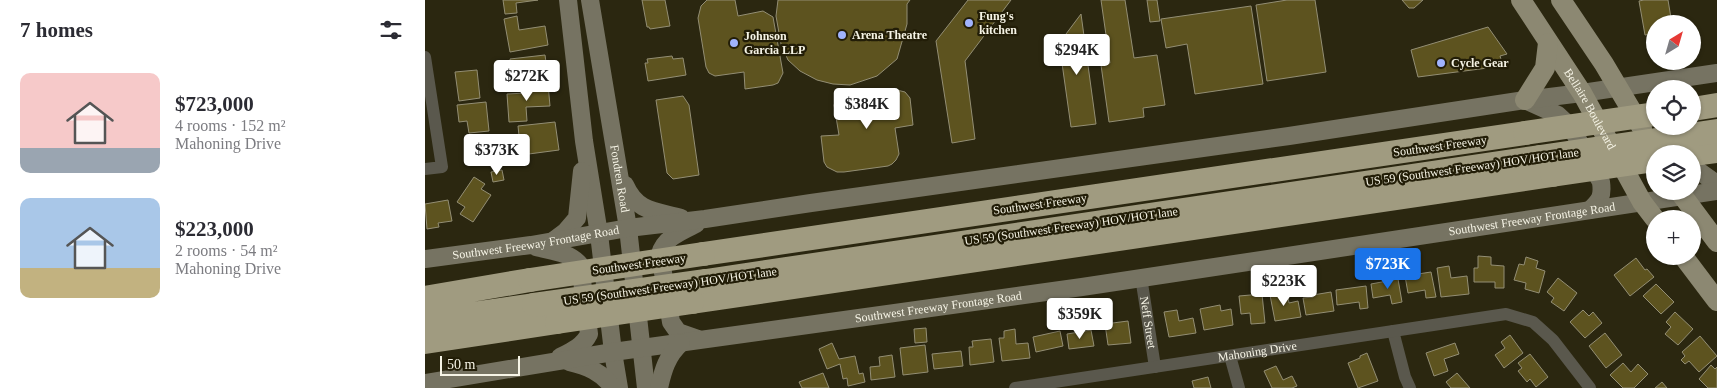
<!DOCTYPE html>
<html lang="en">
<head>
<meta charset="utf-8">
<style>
  body { margin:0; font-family:"Times New Roman",serif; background:#f2f2f3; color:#2b2b33; height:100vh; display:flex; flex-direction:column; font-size:19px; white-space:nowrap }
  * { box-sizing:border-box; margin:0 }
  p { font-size:16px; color:#7c7c81 }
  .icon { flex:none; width:28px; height:28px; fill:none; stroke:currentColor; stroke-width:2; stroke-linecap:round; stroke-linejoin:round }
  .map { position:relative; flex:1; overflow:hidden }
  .side { display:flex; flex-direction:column; background:#fff; width:425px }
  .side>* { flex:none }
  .needle { width:32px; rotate:37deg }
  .fabs { position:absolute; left:1221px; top:15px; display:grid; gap:10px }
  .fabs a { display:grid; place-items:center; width:55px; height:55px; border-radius:50%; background:#fff; box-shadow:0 1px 4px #0004; font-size:25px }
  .scale { position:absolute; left:15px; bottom:12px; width:80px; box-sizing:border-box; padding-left:5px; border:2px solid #f6f4e6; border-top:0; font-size:14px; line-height:18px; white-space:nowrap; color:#f6f4e6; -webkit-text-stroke:4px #221d07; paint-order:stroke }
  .price { position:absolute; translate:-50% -42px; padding:0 11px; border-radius:5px; background:#fff; color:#222; font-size:16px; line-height:32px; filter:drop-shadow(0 1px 2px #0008) }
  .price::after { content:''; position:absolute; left:50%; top:30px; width:15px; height:11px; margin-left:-8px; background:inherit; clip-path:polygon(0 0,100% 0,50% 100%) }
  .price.selected { background:#1a73e8; color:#fff }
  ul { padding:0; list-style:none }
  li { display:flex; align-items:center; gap:15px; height:125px; padding:0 20px }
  li span { display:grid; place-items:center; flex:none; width:140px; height:100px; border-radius:10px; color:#555 }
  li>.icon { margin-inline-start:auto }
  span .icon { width:60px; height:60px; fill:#fffc; stroke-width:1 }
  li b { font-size:21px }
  h2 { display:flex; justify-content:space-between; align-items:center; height:60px; padding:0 20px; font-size:21px }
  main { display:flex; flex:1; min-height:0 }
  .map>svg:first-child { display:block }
</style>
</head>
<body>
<main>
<section class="side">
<h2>7 homes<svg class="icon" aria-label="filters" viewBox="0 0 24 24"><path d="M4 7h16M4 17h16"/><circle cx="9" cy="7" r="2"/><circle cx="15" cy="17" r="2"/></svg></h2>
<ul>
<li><span style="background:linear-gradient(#f6c9c9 75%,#9aa5b1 0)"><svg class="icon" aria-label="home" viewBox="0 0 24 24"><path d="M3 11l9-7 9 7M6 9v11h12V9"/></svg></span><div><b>$723,000</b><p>4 rooms · 152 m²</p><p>Mahoning Drive</p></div></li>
<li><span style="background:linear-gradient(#a9c7e8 70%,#c2b280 0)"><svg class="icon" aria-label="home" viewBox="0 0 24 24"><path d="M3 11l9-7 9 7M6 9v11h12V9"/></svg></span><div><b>$223,000</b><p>2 rooms · 54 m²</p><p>Mahoning Drive</p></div></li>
</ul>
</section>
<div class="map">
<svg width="1292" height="388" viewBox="0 0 1292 388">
  <rect width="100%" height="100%" fill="#2b2710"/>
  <!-- building -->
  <path fill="#5d531f" stroke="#938e74" d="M78,0H113L91,3L92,13L80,14Z
    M217,0H240L245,26L225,29L224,27H222Z
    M282,0H310L313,16L338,11L348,17L358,73L353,83L348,85L320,89L319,72L290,76L284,73L281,67L273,18L276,6Z
    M353,0H485L482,4V24L472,59L452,76L425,85L408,84L392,80L375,71L363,60L356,44L351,16Z
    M543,0H586L540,61L550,139L527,143L511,41Z
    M676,0H700L709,58L732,55L740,105L718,108L719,117L684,122L676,65L685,63Z
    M722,0H732L735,21L725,22Z
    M862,0H890L901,72L842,81L831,5Z
    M977,0H998L989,8H984Z
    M1219,0H1243L1247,24H1230V34L1220,35L1214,1Z
    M826,6L838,84L770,94L762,44L741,48L736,19Z
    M656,14L671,124L646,127L635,49L632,46Z
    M92,16L94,30L120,26L123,45L85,52L79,19Z
    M1063,27L1082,54L1075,56L1078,66L993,77L986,50Z
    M120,55L123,77L101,80V85L88,86L85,59Z
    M247,56L248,59L258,58L261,75L223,81L220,63H223L222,59Z
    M52,70L55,98L34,101L30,72Z
    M123,84L125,106L101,107L102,121L84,122L82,94L101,93V86Z
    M468,89L480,92L485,98L488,125L470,128L474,154L471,160L467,164L463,166L419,172H412L402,167L399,162L396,136L414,135L409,105L412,99L419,95Z
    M258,96L264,105L274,175L248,179L242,173L231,100Z
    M61,102L64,131L44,133L42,121L34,122L32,105Z
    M130,122L134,150L96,155L93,126Z
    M65,135L68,151L74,150L76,160L51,164L46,138Z
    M77,170L79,180L68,182L66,172Z
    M49,177L60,184L56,189L66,195L48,222L35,214L40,207L32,202Z
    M23,200L27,221L13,223L14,227L2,229L0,204Z
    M1053,256L1066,257V265L1079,266V288H1070V282H1049V268H1053Z
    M1101,257L1113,261L1111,268L1120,271L1114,293L1100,289L1101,283L1089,280L1094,264L1099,265Z
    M1211,258L1220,270L1222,269L1229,277L1205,296L1189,275Z
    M1024,266L1026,278L1042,276L1044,294L1016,297L1012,268Z
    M1006,272L1011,297L1001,298L1000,290L983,293L980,276Z
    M1133,278L1152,293L1139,311L1126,302L1129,298L1122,292Z
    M973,279L977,302L967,304L965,295L948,298L946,284Z
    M1231,284L1249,302L1236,314L1218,296Z
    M941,286L943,308L935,309L934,302L912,305L911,290Z
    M862,292L864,303L873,301L876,317L850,321L845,295Z
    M906,292L909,311L881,315L878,298L888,297V295Z
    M837,294L840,323L826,324L825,313L816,314L814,296Z
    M795,305L796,311L806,309L808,325L779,330L775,309Z
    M752,310L754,321L768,318L771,333L744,337L739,312Z
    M1158,310L1164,316L1168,312L1177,323L1160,338L1145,322Z
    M1250,312L1268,329L1253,345L1240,334L1246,327L1241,322Z
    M703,321L706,343L683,345L680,324Z
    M501,328L502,342L490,343L489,329Z
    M590,329L591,344L603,343L605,358L577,361L574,338H579V331Z
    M666,330L669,346L644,349L642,334Z
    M635,331L638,346L611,352L608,337Z
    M1180,333L1197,355L1181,368L1164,346Z
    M1085,335L1098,353L1079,368L1070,355L1080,348L1076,342Z
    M1275,336L1292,356L1274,372L1264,361L1260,364L1256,360L1260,356L1257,352Z
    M566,339L569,362L545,365L544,347H548L547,341Z
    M407,343L414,359L430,356L434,374L438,373L440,382L423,386L422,378L418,379L415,364L402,369L394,349Z
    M1030,343L1034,354L1019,359L1023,371L1009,376L1001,353Z
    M500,345L503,372L478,375L475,348Z
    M536,351L538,366L509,369L507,354Z
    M942,353L953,381L933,388L923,363L935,358V356Z
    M1105,354L1123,377L1111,387L1105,379L1102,382L1093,371L1097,368L1093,363Z
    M467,355L470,377L446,380L445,367L455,366L454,357Z
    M1198,363L1206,372L1213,364L1223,374L1209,388H1198L1185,375Z
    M1286,365L1290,369L1292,367V388H1283L1274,379Z
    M851,366L858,380L867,376L872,386L867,388H847L839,371Z
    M398,373L404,388H377L374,382Z
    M1032,373L1045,388H1026L1021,382Z
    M783,377L786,388H769L767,381Z
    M1237,382L1242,388H1230Z"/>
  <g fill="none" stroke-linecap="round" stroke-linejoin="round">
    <!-- street -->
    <g stroke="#5a584d" stroke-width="12">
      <path d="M0,57L17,167L0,169"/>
      <path id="s1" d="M716,277L730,367"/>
      <path d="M968,331L980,377L985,388"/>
      <path d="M805,356L814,388"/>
      <path id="s2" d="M590,388L1081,314L1108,322L1128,340L1165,388"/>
    </g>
    <!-- secondary -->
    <g stroke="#767362" stroke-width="18">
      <path d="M143,0L159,141L174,234L188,352L194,388"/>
      <path id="s3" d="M165,0L203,228L221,388"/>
      <path d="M1102,101L1133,115L1146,127L1176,182C1178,197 1175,200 1165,210"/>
      <path d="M1268,164L1271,169L1292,184"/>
      <path d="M200,185C212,212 230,211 256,218"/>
      <path d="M271,224C257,231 239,238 235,254L246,322L253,332L273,339"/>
      <path d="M128,241L140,232L152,218L157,171"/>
      <path d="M111,247C126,251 145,252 155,265L164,334C158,346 147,351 135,357"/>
      <path id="s4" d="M0,259L106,245L203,228L280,219L386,203L864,136L1100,100L1157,93L1292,73"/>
      <path d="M144,362C162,366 177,372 188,388"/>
      <path id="s5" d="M0,383L188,352L657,287L1292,191"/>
      <path d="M234,388C238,370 242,356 256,343"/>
    </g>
    <!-- primary -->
    <g stroke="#8c8872" stroke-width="20">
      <path id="s6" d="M1096,0L1157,93L1217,202L1230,219"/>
      <path d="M1136,0L1179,64L1217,128"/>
      <path d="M1100,100L1120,68L1123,43"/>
      <path d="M1254,191L1292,242"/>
      <path d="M1258,256L1292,301"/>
    </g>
    <!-- highway -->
    <path stroke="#a09b80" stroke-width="24" d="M1268,109L1292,105
      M1268,154L1292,151
      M278,254L1100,133
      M281,281L1115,157
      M0,298L105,280
      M267,302L1127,175
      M0,321L109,305
      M0,342L132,322"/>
    <!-- highway-bridge -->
    <path stroke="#a09b80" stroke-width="24" d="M1100,133L1230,114
      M1115,157L1292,131
      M1127,175L1230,160
      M105,280L278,254
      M109,305L281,281
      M132,322L267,302"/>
  </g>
  <!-- markers -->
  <g fill="#a0b3fd" stroke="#221d07" stroke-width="2">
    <circle cx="544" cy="23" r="5"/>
    <circle cx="417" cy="35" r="5"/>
    <circle cx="309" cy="43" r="5"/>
    <circle cx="1016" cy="63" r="5"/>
  </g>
  <g text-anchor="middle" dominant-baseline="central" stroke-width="4.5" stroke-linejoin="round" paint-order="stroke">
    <!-- poi labels -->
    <g font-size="12" font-weight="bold" fill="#f6f4e6" stroke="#221d07" text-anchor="start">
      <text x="554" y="16">Fung's<tspan x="554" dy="14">kitchen</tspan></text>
      <text x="427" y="35">Arena Theatre</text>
      <text x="319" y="36">Johnson<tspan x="319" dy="14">Garcia LLP</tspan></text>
      <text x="1026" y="63">Cycle Gear</text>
    </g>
    <!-- street labels -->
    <g font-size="12" fill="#f6f4e6" stroke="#221d07">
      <text stroke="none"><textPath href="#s6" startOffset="129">Bellaire Boulevard</textPath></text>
      <text transform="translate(1015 146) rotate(-8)">Southwest Freeway</text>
      <text transform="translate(1047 167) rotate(-8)">US 59 (Southwest Freeway) HOV/HOT lane</text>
      <text stroke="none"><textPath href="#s3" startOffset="181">Fondren Road</textPath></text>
      <text transform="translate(615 204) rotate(-8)">Southwest Freeway</text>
      <text stroke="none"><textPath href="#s5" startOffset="1119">Southwest Freeway Frontage Road</textPath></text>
      <text transform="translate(646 226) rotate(-8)">US 59 (Southwest Freeway) HOV/HOT lane</text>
      <text stroke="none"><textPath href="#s4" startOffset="112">Southwest Freeway Frontage Road</textPath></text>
      <text transform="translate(214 264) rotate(-8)">Southwest Freeway</text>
      <text transform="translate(245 286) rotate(-8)">US 59 (Southwest Freeway) HOV/HOT lane</text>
      <text stroke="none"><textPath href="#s5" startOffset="519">Southwest Freeway Frontage Road</textPath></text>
      <text stroke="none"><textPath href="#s1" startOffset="46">Neff Street</textPath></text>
      <text stroke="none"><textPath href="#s2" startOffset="245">Mahoning Drive</textPath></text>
    </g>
  </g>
</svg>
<div class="fabs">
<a><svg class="needle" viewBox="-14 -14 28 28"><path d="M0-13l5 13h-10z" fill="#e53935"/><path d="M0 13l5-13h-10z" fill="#7c7c81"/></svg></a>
<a><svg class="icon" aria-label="locate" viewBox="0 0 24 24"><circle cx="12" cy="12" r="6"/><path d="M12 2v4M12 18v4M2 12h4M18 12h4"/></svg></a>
<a><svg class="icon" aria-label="layers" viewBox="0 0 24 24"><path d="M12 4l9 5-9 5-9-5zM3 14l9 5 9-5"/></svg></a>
<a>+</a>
</div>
<div class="scale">50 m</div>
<b class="price" style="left:652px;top:76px">$294K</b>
<b class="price" style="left:102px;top:102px">$272K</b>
<b class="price" style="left:442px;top:130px">$384K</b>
<b class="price" style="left:72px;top:176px">$373K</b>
<b class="price selected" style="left:963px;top:290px">$723K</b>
<b class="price" style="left:859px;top:307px">$223K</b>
<b class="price" style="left:655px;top:340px">$359K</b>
</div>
</main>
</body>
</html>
